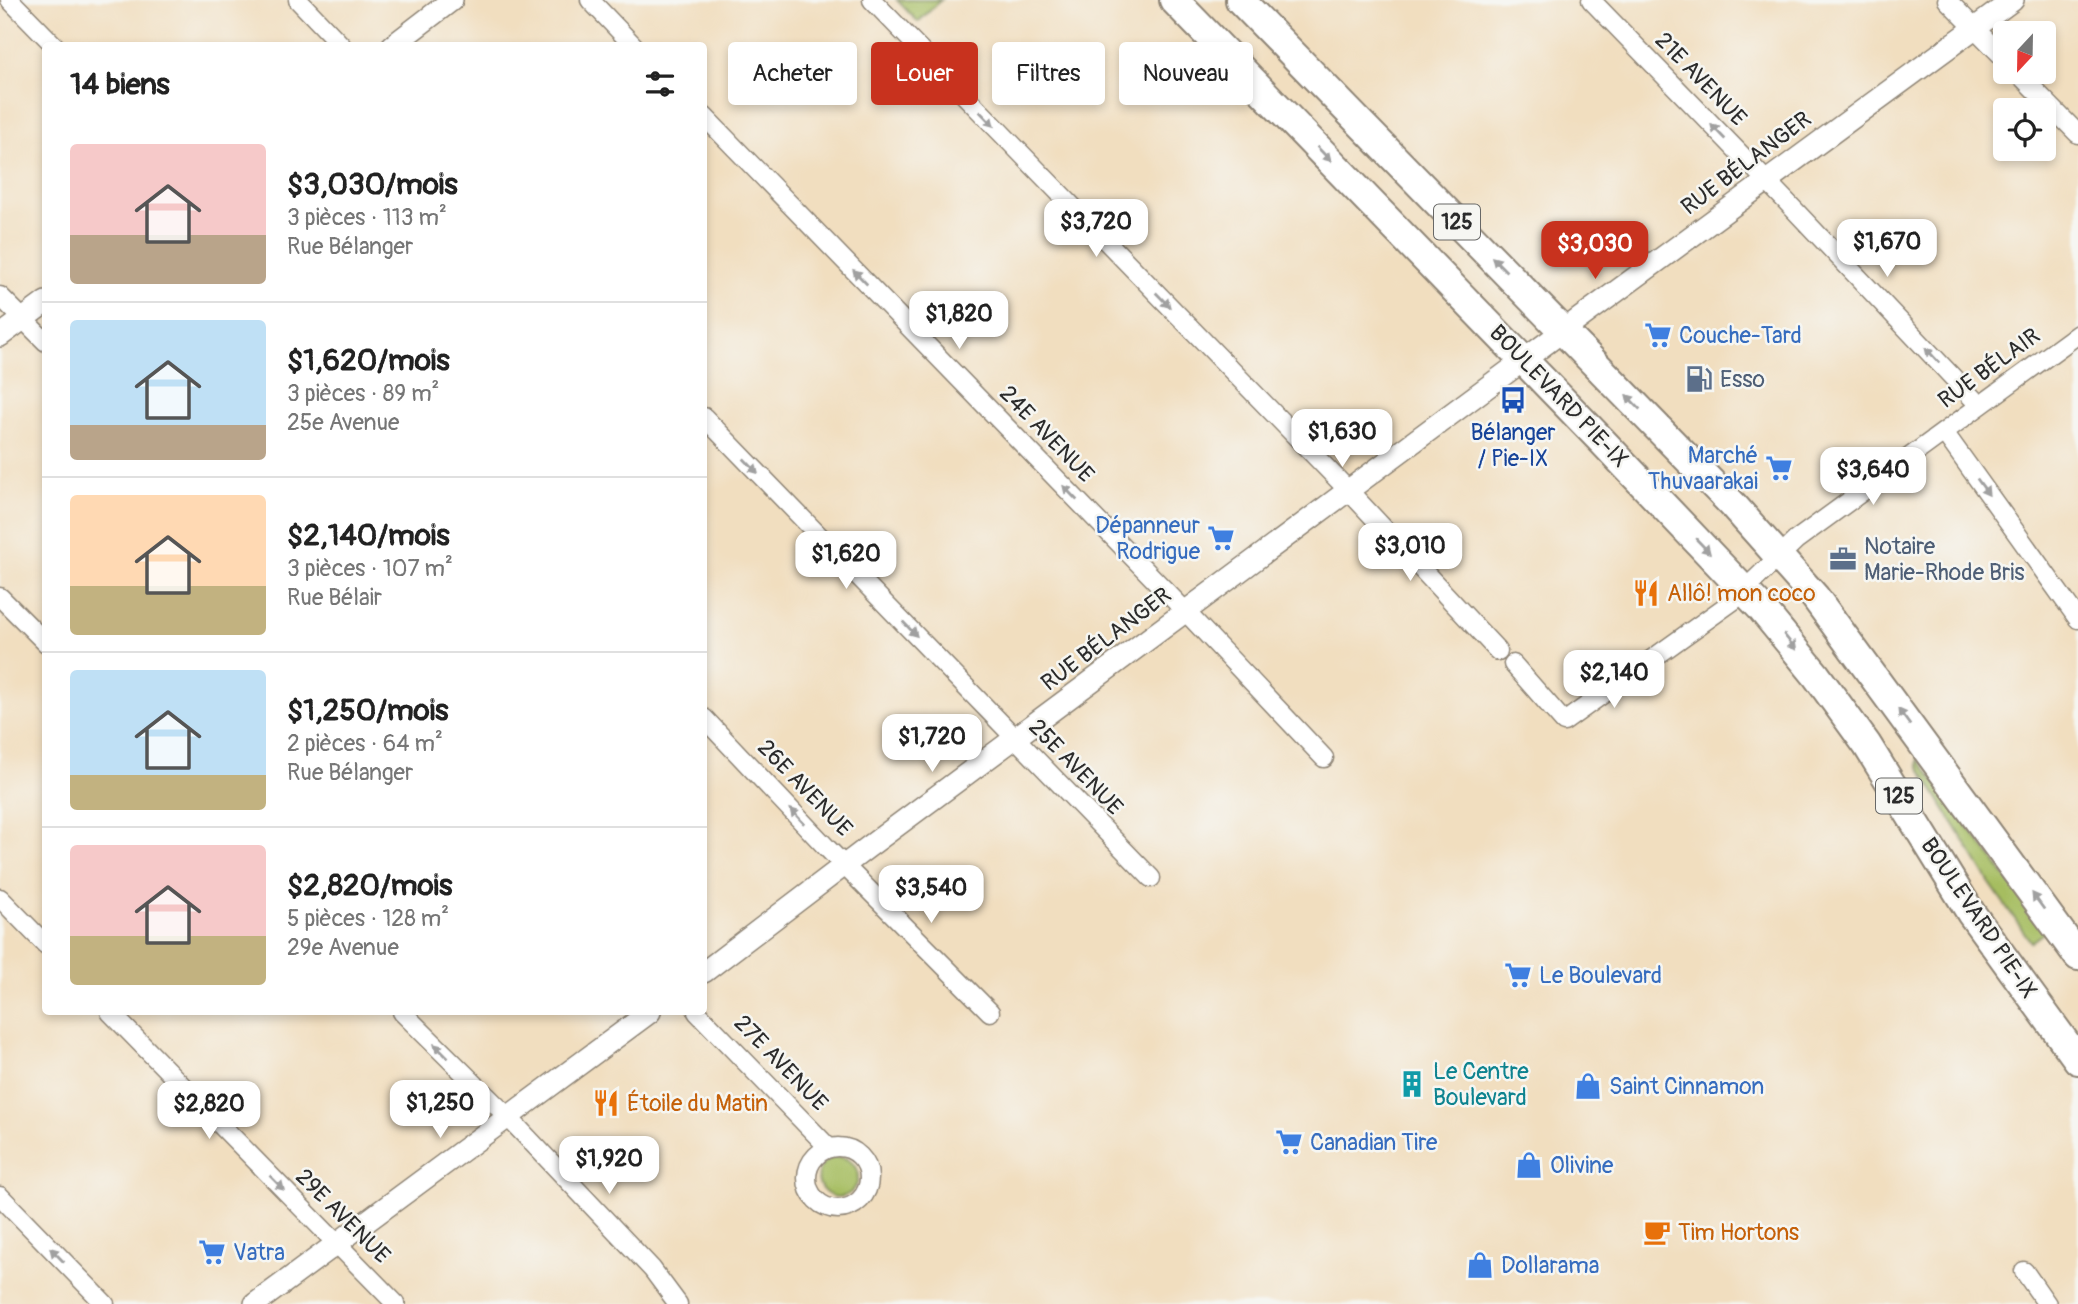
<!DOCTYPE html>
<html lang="fr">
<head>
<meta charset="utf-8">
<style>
  body { margin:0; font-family:Pangolin,sans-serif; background:#f6f6f6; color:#222; height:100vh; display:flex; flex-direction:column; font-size:26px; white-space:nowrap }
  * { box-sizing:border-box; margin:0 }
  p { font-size:23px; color:#767676 }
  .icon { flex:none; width:38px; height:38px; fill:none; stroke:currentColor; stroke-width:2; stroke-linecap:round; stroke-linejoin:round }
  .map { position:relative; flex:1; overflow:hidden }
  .panel { position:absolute; left:42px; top:42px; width:665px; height:973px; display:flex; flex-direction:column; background:#fff; border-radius:7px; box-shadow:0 4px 10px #0003 }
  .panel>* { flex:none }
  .banner { position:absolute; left:728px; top:42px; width:665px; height:63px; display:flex; gap:14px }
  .needle { width:46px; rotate:202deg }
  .tools { position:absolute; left:1993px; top:21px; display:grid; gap:14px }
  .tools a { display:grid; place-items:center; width:63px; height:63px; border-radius:7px; background:#fff; box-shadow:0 4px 10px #0003; font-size:35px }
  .price { position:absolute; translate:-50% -60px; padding:0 16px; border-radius:14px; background:#fff; color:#222; font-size:23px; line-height:46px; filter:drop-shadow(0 2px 4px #0008) }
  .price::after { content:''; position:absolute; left:50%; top:42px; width:21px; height:16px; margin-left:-10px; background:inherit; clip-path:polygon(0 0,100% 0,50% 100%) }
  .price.on { background:#c8321e; color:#fff }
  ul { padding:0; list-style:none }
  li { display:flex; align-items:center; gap:21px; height:175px; padding:0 28px }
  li+li { border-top:2px solid #e0e0e0 }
  li span { display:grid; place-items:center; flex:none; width:196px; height:140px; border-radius:7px; color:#555 }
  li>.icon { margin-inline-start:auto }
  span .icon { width:84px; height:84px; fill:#fffc; stroke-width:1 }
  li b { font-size:30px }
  h2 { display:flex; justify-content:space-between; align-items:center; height:84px; padding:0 28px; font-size:30px }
  .chip { padding:0 24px; border-radius:7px; background:#fff; box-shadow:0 4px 10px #0003; font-size:24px; line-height:63px }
  .chip.on { background:#c8321e; color:#fff }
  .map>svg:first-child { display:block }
</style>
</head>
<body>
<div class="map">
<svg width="2078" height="1304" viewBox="0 0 2078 1304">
  <rect width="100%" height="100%" fill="#f6f6f2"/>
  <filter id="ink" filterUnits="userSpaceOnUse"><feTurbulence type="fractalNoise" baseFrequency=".0143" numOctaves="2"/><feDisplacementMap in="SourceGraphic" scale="14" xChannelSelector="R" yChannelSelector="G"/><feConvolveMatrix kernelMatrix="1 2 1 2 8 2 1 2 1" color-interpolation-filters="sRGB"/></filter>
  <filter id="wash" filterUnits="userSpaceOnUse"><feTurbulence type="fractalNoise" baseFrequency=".00686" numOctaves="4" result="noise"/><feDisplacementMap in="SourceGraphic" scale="28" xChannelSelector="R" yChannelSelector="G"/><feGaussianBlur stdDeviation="1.57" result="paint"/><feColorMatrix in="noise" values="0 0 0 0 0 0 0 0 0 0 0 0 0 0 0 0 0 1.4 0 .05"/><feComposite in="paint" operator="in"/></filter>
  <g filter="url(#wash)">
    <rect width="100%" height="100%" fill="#f1debf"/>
    <!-- green -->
    <path fill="#a6bd61" stroke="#687446" stroke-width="2" d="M897,0H941L918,22Z
      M1918,759L2046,931L2031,942L1989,882L1918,765Z
      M818 1177a20 20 0 1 1 40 0a20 20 0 1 1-40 0Z"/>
  </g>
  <g filter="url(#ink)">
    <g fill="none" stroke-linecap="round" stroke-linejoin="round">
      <defs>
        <path id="minor" d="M10,0L55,46
          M298,0L342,46
          M590,0L634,46
          M872,0L1348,490L1498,651
          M1591,0L1785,200L1979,405
          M1947,0L2006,60
          M2017,72L2078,134
          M704,116L1186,612L1324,758
          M0,296L46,342
          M704,417L1151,878
          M1944,432L2078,619
          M0,597L46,643
          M1513,664L1564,722L1733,601L1796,540L2078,334
          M704,718L827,848L990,1012
          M0,898L46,945
          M110,1012L396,1304
          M402,1012L507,1116L652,1269L678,1304
          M697,1012L829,1148
          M807 1178a31 31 0 1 1 62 0a31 31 0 1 1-62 0Z
          M0,1196L105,1304
          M2024,1271L2047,1304"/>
        <path id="tertiary" d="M392,46L452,0
          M0,336L46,302
          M704,972L867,848L1587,313L2013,0
          M255,1304L650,1012"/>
        <path id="primary" d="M1174,0L1601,440L1761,608L1816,675L1867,745L1971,913L2078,1060
          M1240,0L1733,505L1815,597L2078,956"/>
      </defs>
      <!-- minor casing -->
      <use href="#minor" stroke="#8e8475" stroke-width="21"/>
      <!-- tertiary casing -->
      <use href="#tertiary" stroke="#8e8475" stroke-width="24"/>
      <!-- primary casing -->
      <use href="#primary" stroke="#8e8475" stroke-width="32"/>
      <!-- minor -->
      <use href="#minor" stroke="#fff" stroke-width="18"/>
      <!-- tertiary -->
      <use href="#tertiary" stroke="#fff" stroke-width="21"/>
      <!-- primary -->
      <use href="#primary" stroke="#fff" stroke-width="28"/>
    </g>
    <!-- one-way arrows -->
    <defs><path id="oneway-solid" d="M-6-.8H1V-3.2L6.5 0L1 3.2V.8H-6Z" transform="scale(1.75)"/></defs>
    <g fill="#a0a0a0">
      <use href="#oneway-solid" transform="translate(987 119) rotate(46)"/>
      <use href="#oneway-solid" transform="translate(1718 132) rotate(-134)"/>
      <use href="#oneway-solid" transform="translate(1324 154) rotate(46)"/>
      <use href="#oneway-solid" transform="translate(1499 264) rotate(-135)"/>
      <use href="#oneway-solid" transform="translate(860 277) rotate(-134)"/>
      <use href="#oneway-solid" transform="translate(1163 300) rotate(46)"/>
      <use href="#oneway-solid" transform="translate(1932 355) rotate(-133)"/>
      <use href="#oneway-solid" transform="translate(1633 402) rotate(-134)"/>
      <use href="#oneway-solid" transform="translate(751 466) rotate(46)"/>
      <use href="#oneway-solid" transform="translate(1983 487) rotate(54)"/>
      <use href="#oneway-solid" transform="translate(1070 493) rotate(-134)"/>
      <use href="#oneway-solid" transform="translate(1703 546) rotate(46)"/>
      <use href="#oneway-solid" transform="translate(910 629) rotate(46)"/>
      <use href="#oneway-solid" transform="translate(1790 642) rotate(51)"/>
      <use href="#oneway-solid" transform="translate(1904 717) rotate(-126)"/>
      <use href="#oneway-solid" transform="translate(797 816) rotate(-133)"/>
      <use href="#oneway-solid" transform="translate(2038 901) rotate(-126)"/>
      <use href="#oneway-solid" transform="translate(441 1051) rotate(-135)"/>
      <use href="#oneway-solid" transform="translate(277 1183) rotate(45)"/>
      <use href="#oneway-solid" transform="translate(57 1255) rotate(-134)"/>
    </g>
  </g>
  <!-- icons -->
  <defs>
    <symbol id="supermarket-bare" viewBox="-9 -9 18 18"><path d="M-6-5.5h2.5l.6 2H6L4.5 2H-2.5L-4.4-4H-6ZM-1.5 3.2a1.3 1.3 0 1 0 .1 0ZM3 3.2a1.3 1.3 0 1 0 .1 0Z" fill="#3f7fe0" stroke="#f6f6f2" stroke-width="2.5" paint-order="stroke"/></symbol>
    <symbol id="fuel-bare" viewBox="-9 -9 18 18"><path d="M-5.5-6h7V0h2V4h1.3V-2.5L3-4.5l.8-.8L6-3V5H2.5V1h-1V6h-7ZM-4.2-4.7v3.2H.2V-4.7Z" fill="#5c6f8a" stroke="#f6f6f2" stroke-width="2.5" paint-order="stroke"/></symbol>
    <symbol id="bus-bare" viewBox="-9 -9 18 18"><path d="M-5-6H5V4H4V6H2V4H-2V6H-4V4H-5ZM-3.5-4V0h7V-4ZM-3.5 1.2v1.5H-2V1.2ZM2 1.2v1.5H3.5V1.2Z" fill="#1a4fb4" stroke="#f6f6f2" stroke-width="2.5" paint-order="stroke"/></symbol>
    <symbol id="office-bare" viewBox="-9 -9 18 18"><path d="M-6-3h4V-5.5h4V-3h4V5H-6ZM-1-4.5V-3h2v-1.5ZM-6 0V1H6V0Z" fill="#5c6f8a" stroke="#f6f6f2" stroke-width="2.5" paint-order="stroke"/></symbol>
    <symbol id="restaurant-bare" viewBox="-9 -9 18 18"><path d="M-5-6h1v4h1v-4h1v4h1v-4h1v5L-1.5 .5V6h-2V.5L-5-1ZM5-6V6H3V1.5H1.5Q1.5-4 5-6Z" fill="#e8710a" stroke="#f6f6f2" stroke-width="2.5" paint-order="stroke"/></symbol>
    <symbol id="building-bare" viewBox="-9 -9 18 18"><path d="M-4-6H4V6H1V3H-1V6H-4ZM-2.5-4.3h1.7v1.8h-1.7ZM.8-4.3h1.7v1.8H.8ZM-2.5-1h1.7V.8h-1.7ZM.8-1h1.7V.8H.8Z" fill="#0f9aa8" stroke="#f6f6f2" stroke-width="2.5" paint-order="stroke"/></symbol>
    <symbol id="shop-bare" viewBox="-9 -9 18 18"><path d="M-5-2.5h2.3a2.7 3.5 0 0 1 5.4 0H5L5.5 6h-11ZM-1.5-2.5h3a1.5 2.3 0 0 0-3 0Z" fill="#3f7fe0" stroke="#f6f6f2" stroke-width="2.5" paint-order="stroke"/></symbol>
    <symbol id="cafe-bare" viewBox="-9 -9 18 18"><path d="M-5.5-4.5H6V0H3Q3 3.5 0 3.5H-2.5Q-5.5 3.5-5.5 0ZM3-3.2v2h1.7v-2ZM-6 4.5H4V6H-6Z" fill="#e8710a" stroke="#f6f6f2" stroke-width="2.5" paint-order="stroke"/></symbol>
  </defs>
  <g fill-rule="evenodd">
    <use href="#supermarket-bare" x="1639" y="316" width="38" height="38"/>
    <use href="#fuel-bare" x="1680" y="360" width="38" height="38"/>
    <use href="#bus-bare" x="1494" y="381" width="38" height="38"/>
    <use href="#supermarket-bare" x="1760" y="449" width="38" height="38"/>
    <use href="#supermarket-bare" x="1202" y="519" width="38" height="38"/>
    <use href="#office-bare" x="1824" y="540" width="38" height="38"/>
    <use href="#restaurant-bare" x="1627" y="574" width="38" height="38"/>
    <use href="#supermarket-bare" x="1499" y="956" width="38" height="38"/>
    <use href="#building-bare" x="1393" y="1065" width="38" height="38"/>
    <use href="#shop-bare" x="1569" y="1067" width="38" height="38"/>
    <use href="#restaurant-bare" x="587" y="1084" width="38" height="38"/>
    <use href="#supermarket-bare" x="1270" y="1123" width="38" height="38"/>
    <use href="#shop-bare" x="1510" y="1146" width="38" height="38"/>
    <use href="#cafe-bare" x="1638" y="1213" width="38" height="38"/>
    <use href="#supermarket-bare" x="193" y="1233" width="38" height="38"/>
    <use href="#shop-bare" x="1461" y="1246" width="38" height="38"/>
  </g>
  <g text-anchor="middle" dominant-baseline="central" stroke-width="5" stroke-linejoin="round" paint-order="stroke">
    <!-- shield labels -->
    <g fill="#f6f6f2" stroke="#686867" stroke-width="2">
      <rect x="1434" y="204.5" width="46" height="35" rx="5"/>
      <rect x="1876" y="778.5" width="46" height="35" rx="5"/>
    </g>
    <g font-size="21" font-weight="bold" fill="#2b2b2b">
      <text x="1457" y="222">125</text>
      <text x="1899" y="796">125</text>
    </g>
    <!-- street labels -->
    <g font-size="23" fill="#2b2b2b" stroke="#f6f6f2">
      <text transform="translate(1701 79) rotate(46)">21E AVENUE</text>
      <text transform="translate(1746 163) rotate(-37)">RUE BÉLANGER</text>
      <text transform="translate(1989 368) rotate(-36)">RUE BÉLAIR</text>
      <text transform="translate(1559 396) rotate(46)">BOULEVARD PIE-IX</text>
      <text transform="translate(1047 434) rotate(46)">24E AVENUE</text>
      <text transform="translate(1106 639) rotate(-37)">RUE BÉLANGER</text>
      <text transform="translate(1076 767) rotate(46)">25E AVENUE</text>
      <text transform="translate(805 788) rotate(46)">26E AVENUE</text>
      <text transform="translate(1979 918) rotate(56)">BOULEVARD PIE-IX</text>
      <text transform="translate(781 1063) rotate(46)">27E AVENUE</text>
      <text transform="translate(343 1216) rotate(45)">29E AVENUE</text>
    </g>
    <!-- shop labels -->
    <g font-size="23" fill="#366cbe" stroke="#f6f6f2" text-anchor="start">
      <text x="1679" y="335">Couche-Tard</text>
      <text x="1758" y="455" text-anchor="end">Marché<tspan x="1758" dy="26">Thuvaarakai</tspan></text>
      <text x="1200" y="525" text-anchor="end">Dépanneur<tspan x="1200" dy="26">Rodrigue</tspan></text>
      <text x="1539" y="975">Le Boulevard</text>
      <text x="1609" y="1086">Saint Cinnamon</text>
      <text x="1310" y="1142">Canadian Tire</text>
      <text x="1550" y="1165">Olivine</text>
      <text x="233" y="1252">Vatra</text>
      <text x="1501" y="1265">Dollarama</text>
    </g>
    <!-- service labels -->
    <g font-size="23" fill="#4e5e75" stroke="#f6f6f2" text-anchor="start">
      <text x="1720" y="379">Esso</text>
      <text x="1864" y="546">Notaire<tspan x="1864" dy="26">Marie-Rhode Bris</tspan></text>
    </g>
    <!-- transit labels -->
    <g font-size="23" fill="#164399" stroke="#f6f6f2">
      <text x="1513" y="432">Bélanger<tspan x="1513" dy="26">/ Pie-IX</tspan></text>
    </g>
    <!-- food labels -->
    <g font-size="23" fill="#c56008" stroke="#f6f6f2" text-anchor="start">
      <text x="1667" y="593">Allô! mon coco</text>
      <text x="627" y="1103">Étoile du Matin</text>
      <text x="1678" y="1232">Tim Hortons</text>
    </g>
    <!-- culture labels -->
    <g font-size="23" fill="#0d838f" stroke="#f6f6f2" text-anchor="start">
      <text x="1433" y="1071">Le Centre<tspan x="1433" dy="26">Boulevard</tspan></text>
    </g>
  </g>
</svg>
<div class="tools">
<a><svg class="needle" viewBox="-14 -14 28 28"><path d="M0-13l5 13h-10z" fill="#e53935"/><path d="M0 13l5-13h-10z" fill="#767676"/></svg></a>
<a><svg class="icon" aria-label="locate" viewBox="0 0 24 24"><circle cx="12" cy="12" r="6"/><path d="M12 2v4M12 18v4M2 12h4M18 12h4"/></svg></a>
</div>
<b class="price" style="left:1096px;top:259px">$3,720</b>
<b class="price" style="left:1887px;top:279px">$1,670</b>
<b class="price on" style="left:1595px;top:281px">$3,030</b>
<b class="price" style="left:959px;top:351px">$1,820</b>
<b class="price" style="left:1342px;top:469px">$1,630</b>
<b class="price" style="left:1873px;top:507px">$3,640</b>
<b class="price" style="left:1410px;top:583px">$3,010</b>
<b class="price" style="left:846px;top:591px">$1,620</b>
<b class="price" style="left:1614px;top:710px">$2,140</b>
<b class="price" style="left:932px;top:774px">$1,720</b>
<b class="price" style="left:931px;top:925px">$3,540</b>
<b class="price" style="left:440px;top:1140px">$1,250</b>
<b class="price" style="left:209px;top:1141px">$2,820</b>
<b class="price" style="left:609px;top:1196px">$1,920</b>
<div class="banner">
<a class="chip">Acheter</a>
<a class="chip on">Louer</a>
<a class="chip">Filtres</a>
<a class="chip">Nouveau</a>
</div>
<section class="panel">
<h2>14 biens<svg class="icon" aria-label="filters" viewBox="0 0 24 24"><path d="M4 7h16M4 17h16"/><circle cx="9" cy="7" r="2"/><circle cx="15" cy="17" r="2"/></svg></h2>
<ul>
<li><span style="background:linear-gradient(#f6c9c9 65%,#b9a48a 0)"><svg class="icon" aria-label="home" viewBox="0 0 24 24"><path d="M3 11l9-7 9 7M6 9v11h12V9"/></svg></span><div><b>$3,030/mois</b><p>3 pièces · 113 m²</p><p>Rue Bélanger</p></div></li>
<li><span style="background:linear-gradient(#bfe0f5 75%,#b9a48a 0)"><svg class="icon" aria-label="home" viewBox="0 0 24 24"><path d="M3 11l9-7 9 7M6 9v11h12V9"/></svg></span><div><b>$1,620/mois</b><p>3 pièces · 89 m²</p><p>25e Avenue</p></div></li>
<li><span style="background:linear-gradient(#ffd9b3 65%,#c2b280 0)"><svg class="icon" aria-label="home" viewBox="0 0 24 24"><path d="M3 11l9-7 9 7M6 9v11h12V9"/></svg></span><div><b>$2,140/mois</b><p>3 pièces · 107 m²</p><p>Rue Bélair</p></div></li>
<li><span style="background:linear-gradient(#bfe0f5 75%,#c2b280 0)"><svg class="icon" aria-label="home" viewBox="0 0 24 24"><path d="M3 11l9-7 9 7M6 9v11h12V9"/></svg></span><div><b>$1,250/mois</b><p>2 pièces · 64 m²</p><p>Rue Bélanger</p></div></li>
<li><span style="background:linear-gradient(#f6c9c9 65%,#c2b280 0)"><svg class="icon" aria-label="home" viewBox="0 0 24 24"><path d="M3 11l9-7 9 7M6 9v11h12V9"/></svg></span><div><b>$2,820/mois</b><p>5 pièces · 128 m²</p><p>29e Avenue</p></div></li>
</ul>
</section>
</div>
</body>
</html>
